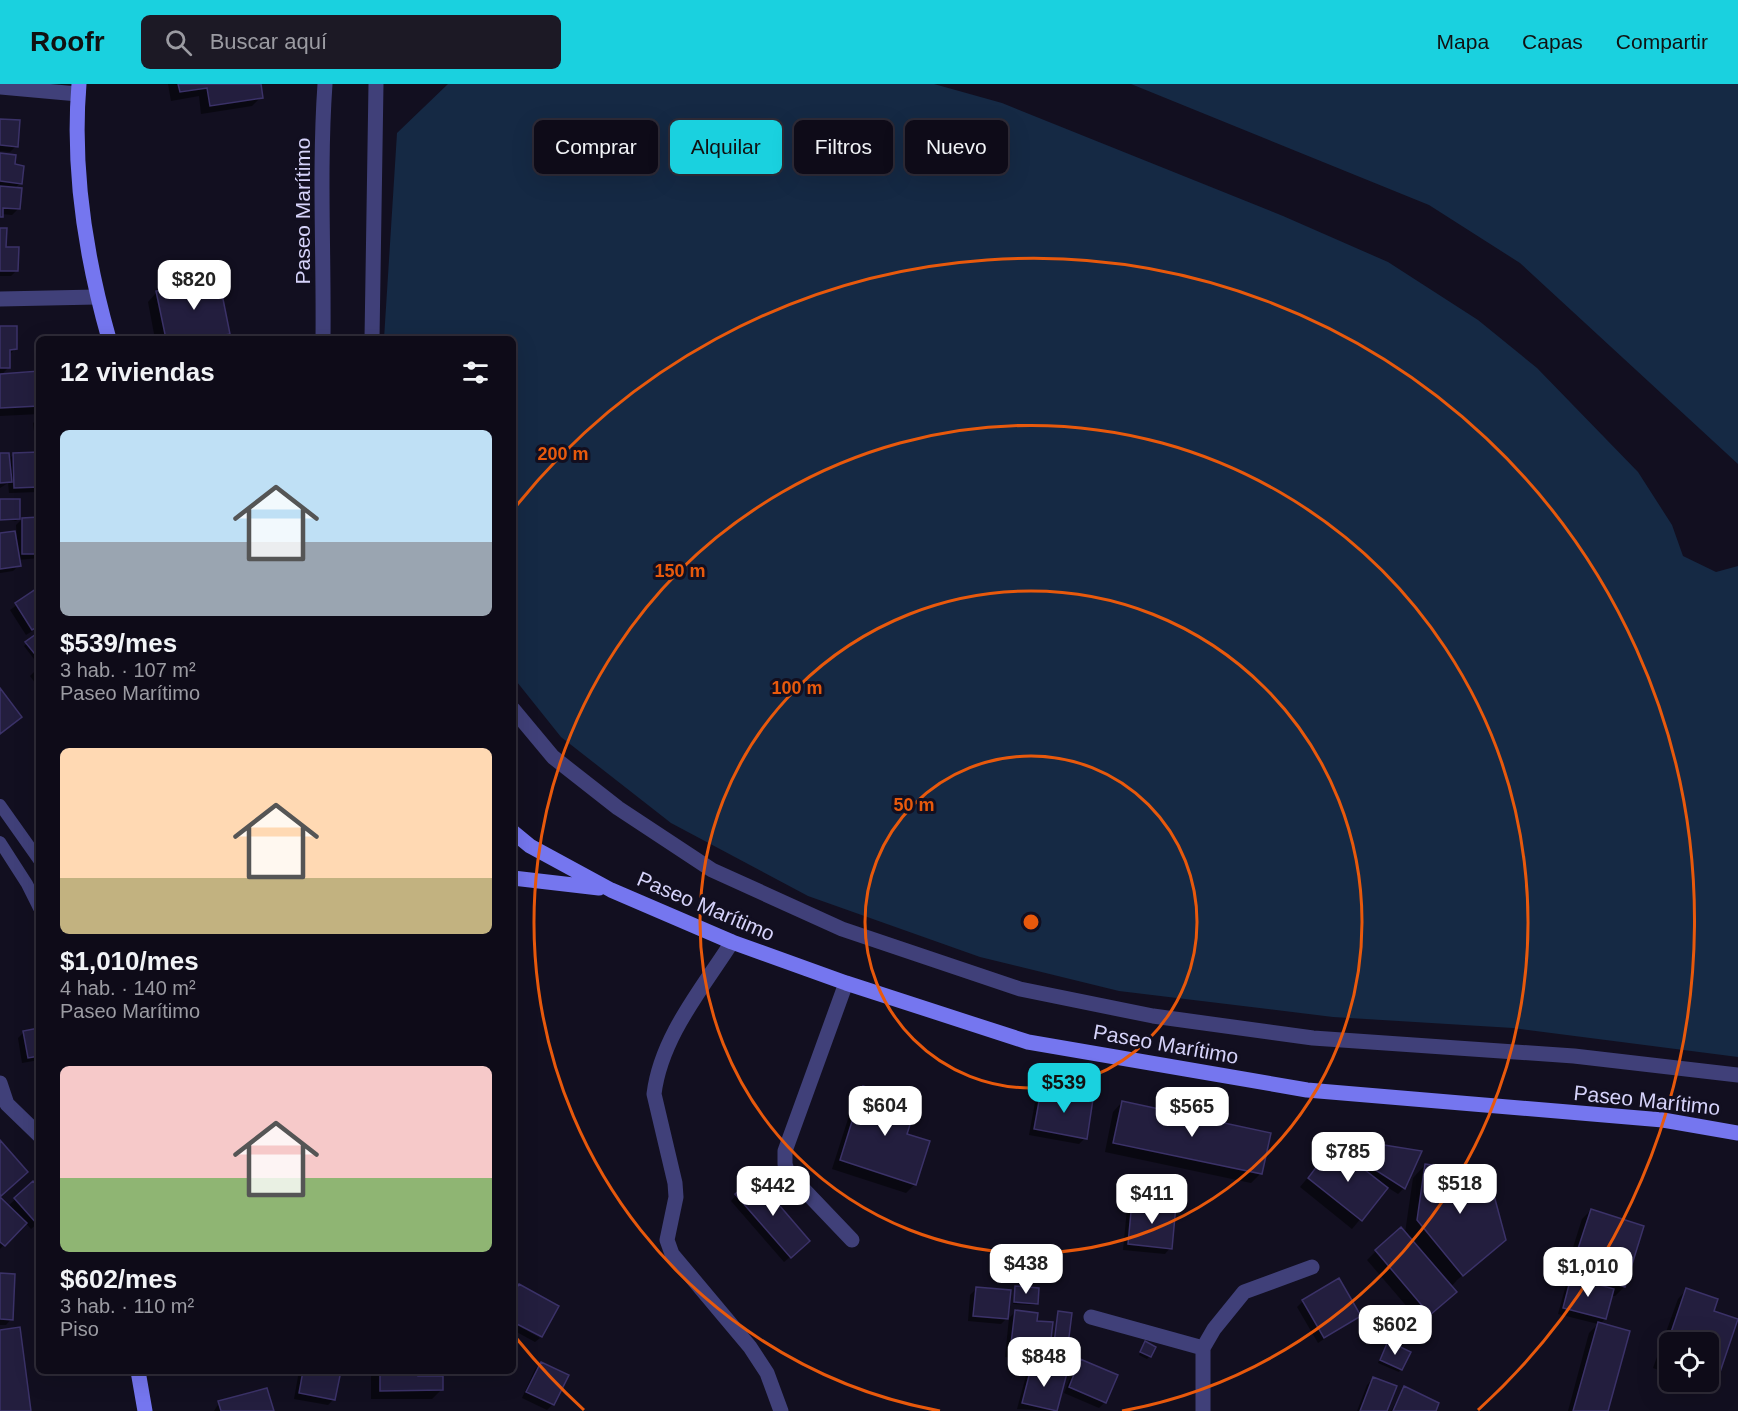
<!DOCTYPE html>
<html lang="es">
<head>
<meta charset="utf-8">
<style>
  body { margin:0; font-family:Arial,sans-serif; background:#1c1925; color:#f1f3f6; height:100vh; display:flex; flex-direction:column; font-size:22px; white-space:nowrap }
  * { box-sizing:border-box; margin:0 }
  p { font-size:20px; color:#9b9ba2 }
  .icon { flex:none; width:33px; height:33px; fill:none; stroke:currentColor; stroke-width:2; stroke-linecap:round; stroke-linejoin:round }
  .map { position:relative; flex:1; overflow:hidden }
  .details { position:absolute; left:36px; top:252px; width:480px; height:1038px; display:flex; flex-direction:column; background:#0e0b18; border-radius:9px; box-shadow:0 6px 24px #0002,0 0 0 2px #2e2b37 }
  .details>* { flex:none }
  .hud { position:absolute; left:534px; top:36px; width:570px; height:54px; display:flex; gap:12px }
  .fabs { position:absolute; left:1659px; top:1248px; display:grid; gap:12px }
  .fabs a { display:grid; place-items:center; width:60px; height:60px; border-radius:9px; background:#0e0b18; box-shadow:0 6px 24px #0002,0 0 0 2px #2e2b37; font-size:30px }
  .price { position:absolute; translate:-50% -51px; padding:0 14px; border-radius:12px; background:#fff; color:#222; font-size:20px; line-height:39px; filter:drop-shadow(0 2px 3px #0008) }
  .price::after { content:''; position:absolute; left:50%; top:36px; width:18px; height:14px; margin-left:-9px; background:inherit; clip-path:polygon(0 0,100% 0,50% 100%) }
  .price.current { background:#1ad1df; color:#111 }
  ul { padding:0; list-style:none }
  li { display:grid; align-content:center; gap:12px; height:318px; padding:0 24px }
  li span { display:grid; place-items:center; height:186px; border-radius:9px; color:#555 }
  li>.icon { margin-inline-start:auto }
  span .icon { width:108px; height:108px; fill:#fffc; stroke-width:1 }
  li b { font-size:26px }
  h2 { display:flex; justify-content:space-between; align-items:center; height:72px; padding:0 24px; font-size:26px }
  .chip { padding:0 21px; border-radius:9px; background:#0e0b18; box-shadow:0 6px 24px #0002,0 0 0 2px #2e2b37; font-size:21px; line-height:54px }
  .chip.current { background:#1ad1df; color:#111 }
  header { display:flex; align-items:center; gap:36px; box-sizing:border-box; height:84px; padding:0 30px; background:#1ad1df; color:#111 }
  header strong { font-size:28px }
  nav { display:flex; gap:33px; margin-inline-start:auto; font-size:21px }
  .search { width:420px; height:54px; background:#1c1925; display:flex; align-items:center; gap:15px; box-sizing:border-box; padding:0 21px; border-radius:9px; color:#9b9ba2; font-size:22px }
  .map>svg:first-child { display:block }
</style>
</head>
<body>
<header>
<strong>Roofr</strong>
<div class="search"><svg class="icon" aria-label="search" viewBox="0 0 24 24"><circle cx="10" cy="10" r="6"/><path d="M15 15l6 6"/></svg>Buscar aquí</div>
<nav><a>Mapa</a><a>Capas</a><a>Compartir</a></nav>
</header>
<div class="map">
<svg width="1738" height="1327" viewBox="0 0 1738 1327">
  <rect width="100%" height="100%" fill="#120f20"/>
  <!-- water -->
  <path fill="#152944" d="M448,0H1738V973L1513,944L1333,933L1119,907L980,873L808,812L671,739L561,653L513,593V255H384L397,49Z"/>
  <!-- pier -->
  <path fill="#120f20" d="M934,0H1131L1429,121L1520,179L1738,380V482L1716,488L1683,472L1672,441L1638,388L1537,284L1478,236L1388,178L1283,132L1002,19Z"/>
  <!-- shadow -->
  <path fill="#0007" d="M168,0H259L261,13L252,22L201,30L199,12L171,17Z
    M0,36L16,62L10,68L0,67Z
    M0,70L13,82L20,99L14,105L18,125L12,131L1,130L0,134Z
    M0,145L5,164L17,186L11,192H0Z
    M157,208L228,249L223,255H155L148,218Z
    M0,244L15,265L9,271L8,284L1,291L39,289V330L0,332Z
    M39,334V355L35,356L33,339Z
    M14,370H39V406L37,408L9,409L8,399L0,404V371L8,376Z
    M0,417L19,434L16,437H0Z
    M22,435H39V474L18,476L19,481L13,487L0,489V451L17,455L16,441Z
    M39,505V543L26,551L10,526Z
    M39,550V572L34,575L24,562Z
    M39,583V604L30,592Z
    M39,946V976L22,979L18,954L24,948Z
    M864,1004L905,1051L915,1100L906,1109L832,1085L855,1013Z
    M1042,1007L1085,1054L1079,1060L1029,1051L1036,1013Z
    M1122,1018L1269,1050L1260,1090L1251,1099L1105,1068L1113,1028Z
    M1359,1059L1404,1104L1398,1110L1387,1103L1352,1145L1300,1103L1333,1063L1348,1075Z
    M1425,1081L1494,1164L1457,1196L1451,1203L1446,1217L1421,1239L1367,1176L1376,1167L1405,1149L1413,1094Z
    M33,1099L39,1106V1138L31,1145L25,1138L0,1165V1115L8,1122Z
    M736,1111L802,1163L784,1178L731,1117Z
    M1132,1119L1170,1164L1165,1170L1123,1166L1127,1125Z
    M1591,1126L1624,1203L1615,1212L1611,1211L1605,1235L1600,1240L1606,1327H1568L1589,1249L1598,1240L1558,1230L1566,1201L1569,1197L1563,1195L1582,1135Z
    M0,1191L11,1235L6,1241H0Z
    M1016,1203L1037,1219L1034,1221L1013,1220Z
    M976,1205L1006,1235L1001,1240L968,1237L970,1211Z
    M1687,1205L1712,1228L1736,1236L1716,1294L1707,1303L1692,1298H1708V1258H1670V1290L1653,1284L1678,1215Z
    M1303,1217L1359,1232L1318,1259L1297,1223Z
    M1015,1228L1036,1238L1048,1272L1042,1278L1005,1273L1009,1234Z
    M1058,1229L1067,1260L1064,1262L1052,1261Z
    M513,1239L540,1254L535,1258L513,1246Z
    M1388,1259L1409,1269L1399,1288L1378,1279Z
    M1143,1262L1150,1272L1147,1275L1139,1271Z
    M1081,1276L1105,1318L1099,1324L1064,1309L1075,1282Z
    M541,1279L553,1320L547,1326L522,1314L535,1285Z
    M1033,1282L1065,1290L1056,1327L1017,1325L1027,1288Z
    M299,1287H339L334,1315L328,1321L294,1315Z
    M371,1287H417V1294L441,1306L432,1315H371Z
    M1373,1295L1386,1327H1357L1367,1301Z
    M1404,1304L1434,1327H1391Z
    M219,1319L273,1327H214Z"/>
  <!-- building -->
  <path fill="#231e3e" stroke="#3b3268" stroke-width="1.5" d="M178,0H261L263,14L210,22L207,4L180,8Z
    M0,35L20,36L18,63L0,61Z
    M0,69L16,71L15,80L24,82L22,100L0,97Z
    M0,102L22,104L20,125L3,124V133H0Z
    M0,144H7L6,163H19L18,187H0Z
    M219,195L230,250L204,255H166L156,207Z
    M0,242H17V265L10,266V284H0Z
    M39,287V322L0,324V290Z
    M39,368V403L14,404L13,369Z
    M0,369H9L12,398L0,399Z
    M0,415H20V435L0,436Z
    M39,433V470H22V434Z
    M15,447L21,482L0,485V449Z
    M39,503V542L32,546L15,519Z
    M39,548V573L38,574L25,558Z
    M0,604L22,633L0,650Z
    M39,944V972L28,974L23,947Z
    M863,1002L917,1019L907,1050L930,1057L916,1101L840,1076Z
    M1041,1006L1093,1015L1087,1055L1034,1045Z
    M1122,1017L1271,1049L1262,1090L1113,1059Z
    M0,1056L28,1088L1,1112L0,1110Z
    M1359,1057L1422,1067L1405,1105L1352,1071Z
    M1333,1061L1388,1104L1362,1137L1308,1094Z
    M1425,1080L1488,1089L1506,1156L1463,1192L1417,1136Z
    M755,1093L810,1157L791,1174L735,1110Z
    M33,1097L39,1104L37,1140L14,1114Z
    M0,1113L27,1139L5,1162L0,1158Z
    M1132,1117L1176,1121L1172,1165L1128,1160Z
    M1591,1125L1644,1142L1625,1203L1571,1186Z
    M1401,1143L1457,1208L1430,1231L1375,1166Z
    M0,1189L15,1190L13,1236L0,1235Z
    M1571,1193L1614,1205L1606,1235L1563,1224Z
    M1339,1194L1361,1232L1324,1254L1302,1216Z
    M519,1200L559,1222L542,1253L513,1238V1211Z
    M1015,1202L1039,1204L1038,1220L1014,1218Z
    M976,1203L1011,1206L1008,1235L973,1232Z
    M1686,1204L1718,1215L1714,1227L1738,1235L1718,1294L1708,1291V1258H1670V1277L1662,1275Z
    M1015,1226L1038,1229L1037,1237L1053,1238L1049,1272L1010,1268Z
    M1058,1227L1072,1229L1068,1261L1054,1259Z
    M1598,1238L1630,1247L1608,1327H1573Z
    M20,1243L31,1327H0V1246Z
    M1145,1257L1156,1263L1151,1273L1140,1268Z
    M1388,1257L1411,1268L1402,1286L1380,1276Z
    M1080,1275L1118,1291L1106,1319L1069,1303Z
    M541,1278L569,1291L554,1321L526,1308Z
    M1032,1280L1067,1289L1057,1327L1022,1319Z
    M303,1287H341L335,1316L299,1309Z
    M380,1287H418V1292H443V1306L380,1307Z
    M1373,1293L1397,1302L1387,1327H1360Z
    M1404,1302L1439,1319L1436,1327H1393Z
    M267,1304L274,1327H221L218,1317Z"/>
  <g fill="none" stroke-linecap="round" stroke-linejoin="round">
    <!-- service -->
    <path stroke="#404079" stroke-width="12" d="M0,721L39,776
      M0,758L27,800L39,824"/>
    <!-- pedestrian -->
    <path stroke="#404079" stroke-width="15" d="M372,255L376,0
      M513,625L553,673L618,724L712,786L842,845L1020,905L1153,932L1313,954L1574,972L1738,991"/>
    <!-- minor -->
    <path stroke="#404079" stroke-width="15" d="M0,3L78,10
      M0,215L97,213
      M732,858C702,905 661,953 654,1010L675,1099L676,1113L667,1156L672,1170L750,1263L767,1289L781,1327
      M846,899L785,1067V1080L788,1089L852,1156
      M0,999L7,1020L39,1051
      M1091,1233L1203,1264
      M1203,1327V1264L1214,1245L1244,1208L1312,1183"/>
    <!-- tertiary -->
    <path stroke="#404079" stroke-width="15" d="M323,255C324,170 319,85 325,0"/>
    <!-- secondary -->
    <path stroke="#7576ef" stroke-width="15" d="M79,0C72,84 86,174 109,255
      M513,748L530,762L611,806L732,858L846,899L1028,958L1307,1006L1663,1036L1738,1049
      M513,794L599,804
      M138,1287L145,1327"/>
  </g>
  <!-- distance rings -->
  <g fill="none" stroke="#e8590c" stroke-width="3">
    <circle cx="1031" cy="838" r="166"/>
    <circle cx="1031" cy="838" r="331"/>
    <path d="M940 1327A497 497 0 1 1 1122 1327"/>
    <path d="M584 1326A662 662 0 0 1 517 1255M517 421A662 662 0 1 1 1478 1326"/>
  </g>
  <g text-anchor="middle" dominant-baseline="central" stroke-width="6" stroke-linejoin="round" paint-order="stroke">
    <!-- street labels -->
    <g font-size="21" fill="#d6d3fa" stroke="#120f20">
      <text transform="translate(302 127) rotate(-90)">Paseo Marítimo</text>
      <text transform="translate(706 822) rotate(23)">Paseo Marítimo</text>
      <text transform="translate(1166 960) rotate(10)">Paseo Marítimo</text>
      <text transform="translate(1647 1016) rotate(6)">Paseo Marítimo</text>
    </g>
  </g>
  <circle cx="1031" cy="838" r="9" fill="#e8590c" stroke="#120f20" stroke-width="3"/>
  <g font-size="18" text-anchor="middle" font-weight="bold" fill="#e8590c" stroke="#120f20" stroke-width="6" stroke-linejoin="round" paint-order="stroke">
    <text x="563" y="376">200 m</text>
    <text x="680" y="493">150 m</text>
    <text x="797" y="610">100 m</text>
    <text x="914" y="727">50 m</text>
  </g>
</svg>
<div class="fabs">
<a><svg class="icon" aria-label="locate" viewBox="0 0 24 24"><circle cx="12" cy="12" r="6"/><path d="M12 2v4M12 18v4M2 12h4M18 12h4"/></svg></a>
</div>
<b class="price" style="left:194px;top:227px">$820</b>
<b class="price current" style="left:1064px;top:1030px">$539</b>
<b class="price" style="left:885px;top:1053px">$604</b>
<b class="price" style="left:1192px;top:1054px">$565</b>
<b class="price" style="left:1348px;top:1099px">$785</b>
<b class="price" style="left:1460px;top:1131px">$518</b>
<b class="price" style="left:773px;top:1133px">$442</b>
<b class="price" style="left:1152px;top:1141px">$411</b>
<b class="price" style="left:1026px;top:1211px">$438</b>
<b class="price" style="left:1588px;top:1214px">$1,010</b>
<b class="price" style="left:1395px;top:1272px">$602</b>
<b class="price" style="left:1044px;top:1304px">$848</b>
<div class="hud">
<a class="chip">Comprar</a>
<a class="chip current">Alquilar</a>
<a class="chip">Filtros</a>
<a class="chip">Nuevo</a>
</div>
<section class="details">
<h2>12 viviendas<svg class="icon" aria-label="filters" viewBox="0 0 24 24"><path d="M4 7h16M4 17h16"/><circle cx="9" cy="7" r="2"/><circle cx="15" cy="17" r="2"/></svg></h2>
<ul>
<li><span style="background:linear-gradient(#bfe0f5 60%,#9aa5b1 0)"><svg class="icon" aria-label="home" viewBox="0 0 24 24"><path d="M3 11l9-7 9 7M6 9v11h12V9"/></svg></span><div><b>$539/mes</b><p>3 hab. · 107 m²</p><p>Paseo Marítimo</p></div></li>
<li><span style="background:linear-gradient(#ffd9b3 70%,#c2b280 0)"><svg class="icon" aria-label="home" viewBox="0 0 24 24"><path d="M3 11l9-7 9 7M6 9v11h12V9"/></svg></span><div><b>$1,010/mes</b><p>4 hab. · 140 m²</p><p>Paseo Marítimo</p></div></li>
<li><span style="background:linear-gradient(#f6c9c9 60%,#8fb573 0)"><svg class="icon" aria-label="home" viewBox="0 0 24 24"><path d="M3 11l9-7 9 7M6 9v11h12V9"/></svg></span><div><b>$602/mes</b><p>3 hab. · 110 m²</p><p>Piso</p></div></li>
</ul>
</section>
</div>
</body>
</html>
